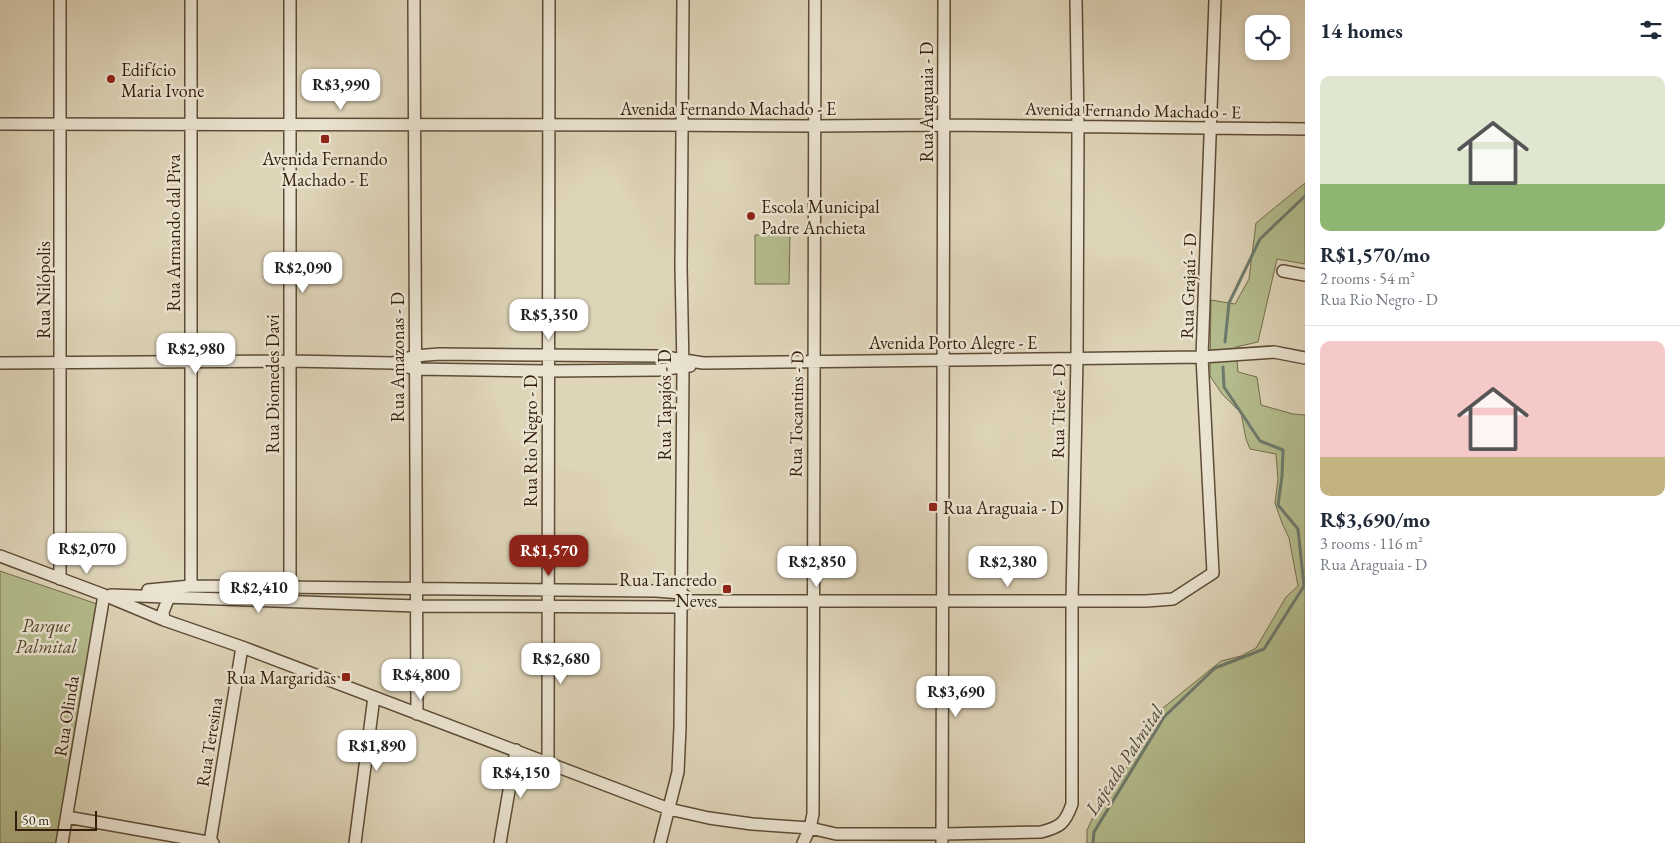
<!DOCTYPE html>
<html lang="en">
<head>
<meta charset="utf-8">
<style>
  body { margin:0; font-family:"EB Garamond",serif; background:#f2f2f3; color:#1f2937; height:100vh; display:flex; flex-direction:column; font-size:19px; white-space:nowrap }
  * { box-sizing:border-box; margin:0 }
  p { font-size:16px; color:#747a83 }
  .icon { flex:none; width:28px; height:28px; fill:none; stroke:currentColor; stroke-width:2; stroke-linecap:round; stroke-linejoin:round }
  .map { position:relative; flex:1; overflow:hidden }
  .details { display:flex; flex-direction:column; background:#fff; width:375px }
  .details>* { flex:none }
  .buttons { position:absolute; left:1245px; top:15px; display:grid; gap:10px }
  .buttons a { display:grid; place-items:center; width:45px; height:45px; border-radius:10px; background:#fff; box-shadow:0 2px 8px #0003; font-size:25px }
  .scale { position:absolute; left:15px; bottom:12px; width:82px; box-sizing:border-box; padding-left:5px; border:2px solid #341e0b; border-top:0; font-size:14px; line-height:18px; white-space:nowrap; color:#341e0b; -webkit-text-stroke:4px #eae3d1; paint-order:stroke }
  .price { position:absolute; translate:-50% -42px; padding:0 11px; border-radius:10px; background:#fff; color:#222; font-size:16px; line-height:32px; filter:drop-shadow(0 1px 2px #0008) }
  .price::after { content:''; position:absolute; left:50%; top:30px; width:15px; height:11px; margin-left:-8px; background:inherit; clip-path:polygon(0 0,100% 0,50% 100%) }
  .price.on { background:#8f2418; color:#fff }
  ul { padding:0; list-style:none }
  li { display:grid; align-content:center; gap:10px; height:265px; padding:0 15px }
  li+li { border-top:1px solid #e0e1e3 }
  li span { display:grid; place-items:center; height:155px; border-radius:10px; color:#555 }
  li>.icon { margin-inline-start:auto }
  span .icon { width:90px; height:90px; fill:#fffc; stroke-width:1 }
  li b { font-size:21px }
  h2 { display:flex; justify-content:space-between; align-items:center; height:60px; padding:0 15px; font-size:21px }
  main { display:flex; flex:1; min-height:0 }
  .map>svg:first-child { display:block }
</style>
</head>
<body>
<main>
<div class="map">
<svg width="1305" height="843" viewBox="0 0 1305 843">
  <rect width="100%" height="100%" fill="#ded4b8"/>
  <filter id="stains"><feTurbulence type="fractalNoise" baseFrequency=".004" numOctaves="4"/><feColorMatrix values="0 0 0 0 .2 0 0 0 0 .09 0 0 0 0 .02 0 0 0 .5 -.17"/></filter>
  <radialGradient id="worn" r=".72"><stop offset=".6" stop-color="#630" stop-opacity="0"/><stop offset="1" stop-color="#630" stop-opacity=".3"/></radialGradient>
  <!-- green -->
  <path fill="#b4bc8d" stroke="#746d4c" d="M1305,183V264L1277,259L1258,342L1236,347L1238,372L1257,377L1261,405L1293,414L1305,415V843H1087V830L1093,817L1133,758L1135,747L1158,712L1221,661L1241,656L1256,648L1286,597L1298,586L1289,538L1282,523L1275,503L1278,479L1276,454L1250,449L1246,439L1241,413L1222,394L1210,376L1211,300L1235,304L1249,279L1256,223Z
    M755,235H790L789,284H755Z
    M0,571L97,604L57,843H0Z"/>
  <g fill="none" stroke-linecap="round" stroke-linejoin="round">
    <!-- stream -->
    <path stroke="#6d7a6d" stroke-width="3" d="M1225,342L1229,303L1260,239L1305,196
      M1093,843L1094,832L1164,717L1215,668L1264,649L1304,586L1298,529L1278,505L1282,476L1283,450L1260,441L1224,387L1223,367"/>
    <defs>
      <path id="minor" d="M191,0V586
        M290,0V587
        M414,0L417,714
        M0,124L662,125L815,126L944,125L1305,129
        M1283,271L1305,275
        M0,363L290,361L393,363L415,369L547,371L658,370L690,366
        M393,363L415,356L439,354L659,356L703,363L1202,357L1274,352L1305,358
        M0,556L104,595L164,620L242,647L669,809L709,818L752,824L810,828L836,834H943L1041,832C1060,827 1065,824 1072,804V601L1077,358L1078,127L1076,0
        M60,579V0
        M148,590L191,586L656,591L681,593L685,596
        M111,595L416,606L680,607L690,601H1146L1173,599L1213,573L1202,357L1215,0
        M164,620L163,612L169,597
        M548,762L549,0
        M67,817L213,843
        M210,842L242,647
        M62,843L104,595
        M355,843L374,697
        M500,843L516,750
        M660,843L678,772L680,727L683,368L681,266L683,0
        M803,843L810,828L813,814L815,0
        M942,843L944,0"/>
    </defs>
    <!-- minor casing -->
    <use href="#minor" stroke="#5e4c36" stroke-width="14"/>
    <!-- minor -->
    <use href="#minor" stroke="#eae3d1" stroke-width="11"/>
  </g>
  <!-- markers -->
  <g fill="#8f2418" stroke="#eae3d1" stroke-width="2">
    <circle cx="111" cy="79" r="5"/>
    <rect x="320" y="134" width="10" height="10" rx="2.5"/>
    <circle cx="751" cy="216" r="5"/>
    <rect x="928" y="502" width="10" height="10" rx="2.5"/>
    <rect x="722" y="584" width="10" height="10" rx="2.5"/>
    <rect x="341" y="672" width="10" height="10" rx="2.5"/>
  </g>
  <g text-anchor="middle" dominant-baseline="central" stroke-width="5" stroke-linejoin="round" paint-order="stroke">
    <!-- poi labels -->
    <g font-size="18" fill="#341e0b" stroke="#eae3d1" text-anchor="start">
      <text x="121" y="69">Edifício<tspan x="121" dy="21">Maria Ivone</tspan></text>
      <text x="325" y="158" text-anchor="middle">Avenida Fernando<tspan x="325" dy="21">Machado - E</tspan></text>
      <text x="761" y="206">Escola Municipal<tspan x="761" dy="21">Padre Anchieta</tspan></text>
      <text x="943" y="507">Rua Araguaia - D</text>
      <text x="717" y="579" text-anchor="end">Rua Tancredo<tspan x="717" dy="21">Neves</tspan></text>
      <text x="336" y="677" text-anchor="end">Rua Margaridas</text>
    </g>
    <!-- street labels -->
    <g font-size="18" fill="#341e0b" stroke="#eae3d1">
      <text transform="translate(926 102) rotate(-90)">Rua Araguaia - D</text>
      <text x="728" y="108">Avenida Fernando Machado - E</text>
      <text transform="translate(1133 110) rotate(1)">Avenida Fernando Machado - E</text>
      <text transform="translate(173 233) rotate(-90)">Rua Armando dal Piva</text>
      <text transform="translate(1188 286) rotate(-88)">Rua Grajaú - D</text>
      <text transform="translate(43 290) rotate(-90)">Rua Nilópolis</text>
      <text x="953" y="342">Avenida Porto Alegre - E</text>
      <text transform="translate(397 357) rotate(-90)">Rua Amazonas - D</text>
      <text transform="translate(272 384) rotate(-90)">Rua Diomedes Davi</text>
      <text transform="translate(664 405) rotate(-90)">Rua Tapajós - D</text>
      <text transform="translate(1058 411) rotate(-89)">Rua Tietê - D</text>
      <text transform="translate(796 414) rotate(-89)">Rua Tocantins - D</text>
      <text transform="translate(530 441) rotate(-90)">Rua Rio Negro - D</text>
      <text transform="translate(66 716) rotate(-81)">Rua Olinda</text>
      <text transform="translate(209 742) rotate(-81)">Rua Teresina</text>
    </g>
    <!-- park labels -->
    <g font-size="18" font-style="italic" fill="#54462c" stroke="#eae3d1">
      <text x="46" y="625">Parque<tspan x="46" dy="21">Palmital</tspan></text>
    </g>
    <!-- water labels -->
    <g font-size="19" font-style="italic" fill="#504c3c" stroke="#eae3d1">
      <text transform="translate(1124 760) rotate(-57)">Lajeado Palmital</text>
    </g>
  </g>
  <rect width="100%" height="100%" filter="url(#stains)"/>
  <rect width="100%" height="100%" fill="url(#worn)"/>
</svg>
<div class="buttons">
<a><svg class="icon" aria-label="locate" viewBox="0 0 24 24"><circle cx="12" cy="12" r="6"/><path d="M12 2v4M12 18v4M2 12h4M18 12h4"/></svg></a>
</div>
<div class="scale">50 m</div>
<b class="price" style="left:341px;top:111px">R$3,990</b>
<b class="price" style="left:303px;top:294px">R$2,090</b>
<b class="price" style="left:549px;top:341px">R$5,350</b>
<b class="price" style="left:196px;top:375px">R$2,980</b>
<b class="price" style="left:87px;top:575px">R$2,070</b>
<b class="price on" style="left:549px;top:577px">R$1,570</b>
<b class="price" style="left:817px;top:588px">R$2,850</b>
<b class="price" style="left:1008px;top:588px">R$2,380</b>
<b class="price" style="left:259px;top:614px">R$2,410</b>
<b class="price" style="left:561px;top:685px">R$2,680</b>
<b class="price" style="left:421px;top:701px">R$4,800</b>
<b class="price" style="left:956px;top:718px">R$3,690</b>
<b class="price" style="left:377px;top:772px">R$1,890</b>
<b class="price" style="left:521px;top:799px">R$4,150</b>
</div>
<section class="details">
<h2>14 homes<svg class="icon" aria-label="filters" viewBox="0 0 24 24"><path d="M4 7h16M4 17h16"/><circle cx="9" cy="7" r="2"/><circle cx="15" cy="17" r="2"/></svg></h2>
<ul>
<li><span style="background:linear-gradient(#dfe7d0 70%,#8fb573 0)"><svg class="icon" aria-label="home" viewBox="0 0 24 24"><path d="M3 11l9-7 9 7M6 9v11h12V9"/></svg></span><div><b>R$1,570/mo</b><p>2 rooms · 54 m²</p><p>Rua Rio Negro - D</p></div></li>
<li><span style="background:linear-gradient(#f6c9c9 75%,#c2b280 0)"><svg class="icon" aria-label="home" viewBox="0 0 24 24"><path d="M3 11l9-7 9 7M6 9v11h12V9"/></svg></span><div><b>R$3,690/mo</b><p>3 rooms · 116 m²</p><p>Rua Araguaia - D</p></div></li>
</ul>
</section>
</main>
</body>
</html>
